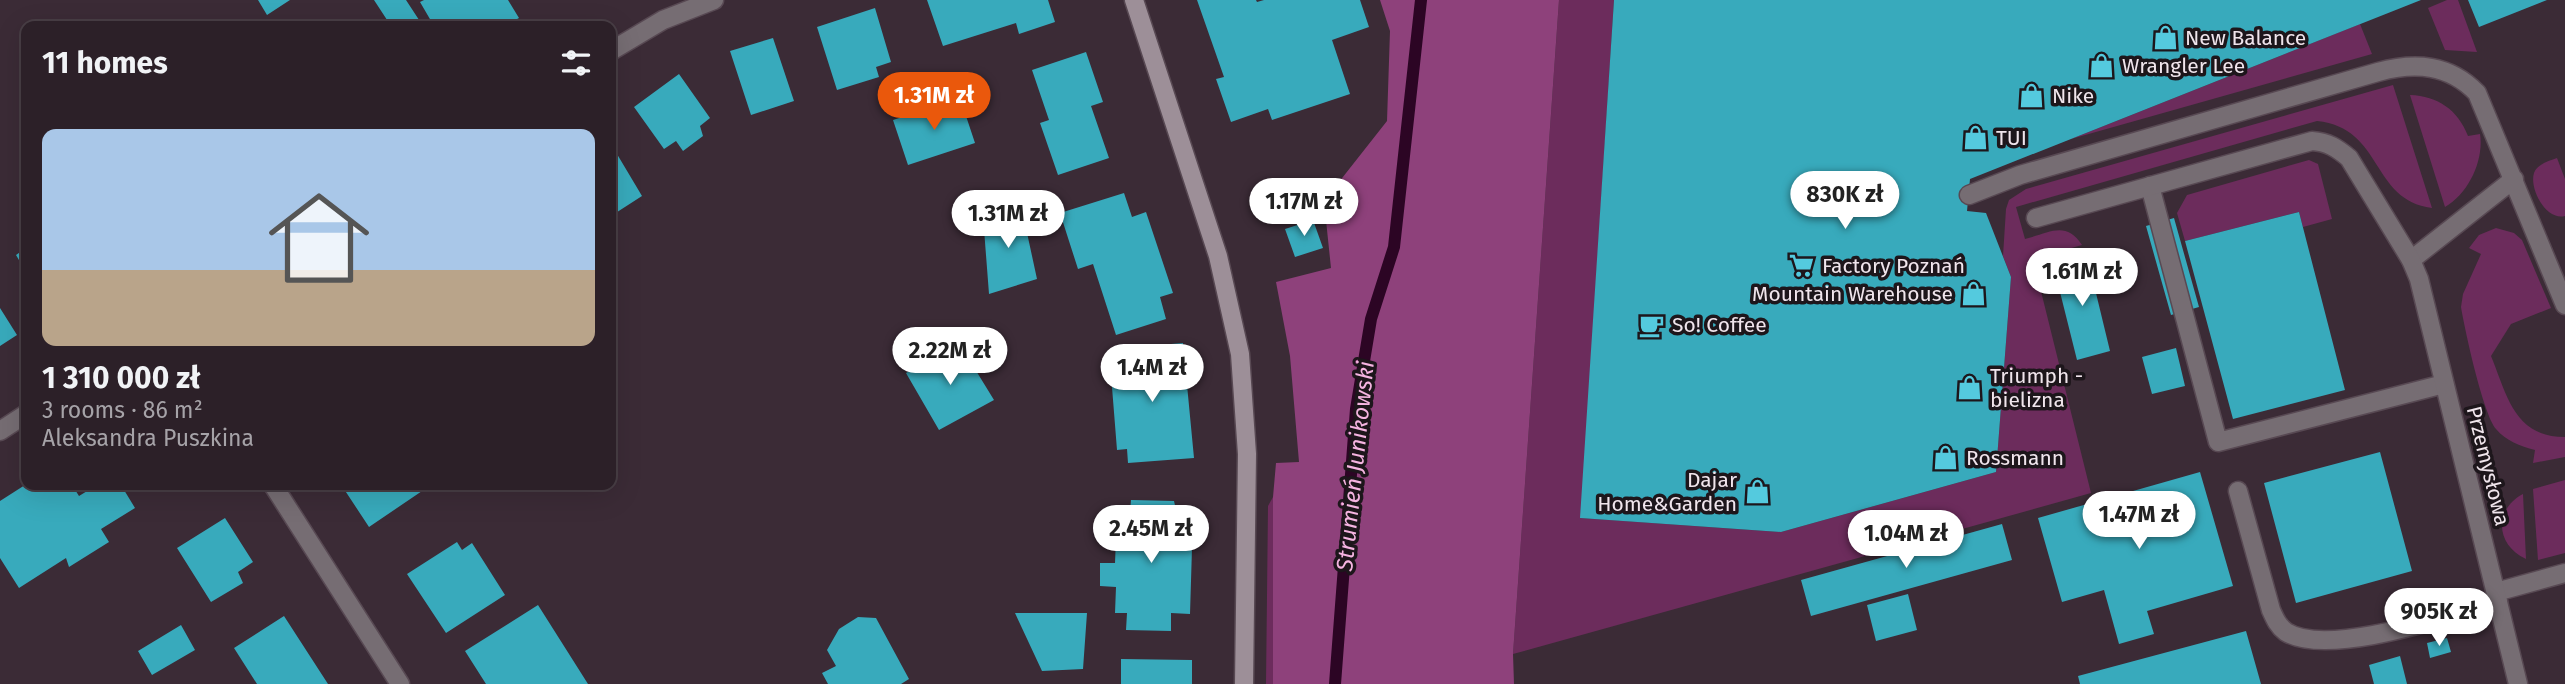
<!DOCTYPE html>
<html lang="en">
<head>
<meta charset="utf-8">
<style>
  body { margin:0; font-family:"Fira Sans",sans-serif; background:#342830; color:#f1f3f6; height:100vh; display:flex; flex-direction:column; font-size:26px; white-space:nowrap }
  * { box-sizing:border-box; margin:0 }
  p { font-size:23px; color:#a6a3a8 }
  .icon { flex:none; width:38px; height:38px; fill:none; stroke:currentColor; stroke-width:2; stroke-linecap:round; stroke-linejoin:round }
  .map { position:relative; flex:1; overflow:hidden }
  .details { position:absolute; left:21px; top:21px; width:595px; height:469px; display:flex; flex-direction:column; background:#2c2028; border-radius:14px; box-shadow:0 7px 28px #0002,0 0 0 2px #483e45 }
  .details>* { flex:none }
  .price { position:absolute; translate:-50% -60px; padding:0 16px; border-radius:24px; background:#fff; color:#222; font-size:23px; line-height:46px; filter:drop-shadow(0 2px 4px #0008) }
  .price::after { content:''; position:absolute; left:50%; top:42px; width:21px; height:16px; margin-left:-10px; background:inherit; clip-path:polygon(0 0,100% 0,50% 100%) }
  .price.current { background:#ea580c; color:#fff }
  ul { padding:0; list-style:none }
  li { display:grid; align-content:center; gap:14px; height:371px; padding:0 21px }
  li+li { border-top:2px solid #483e45 }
  li span { display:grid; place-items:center; height:217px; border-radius:14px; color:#555 }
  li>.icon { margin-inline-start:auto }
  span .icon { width:126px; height:126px; fill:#fffc; stroke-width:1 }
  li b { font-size:30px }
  h2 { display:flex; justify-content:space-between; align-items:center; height:84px; padding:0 21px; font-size:30px }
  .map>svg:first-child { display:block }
</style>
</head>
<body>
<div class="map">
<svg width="2565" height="684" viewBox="0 0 2565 684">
  <rect width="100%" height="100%" fill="#3b2b36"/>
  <!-- green -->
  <path fill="#6c2c5c" d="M1559,0H1614L1581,518L1781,532L1996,472L2011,277L2003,256L2006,209L2009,200L2026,189L2393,85L2432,208C2370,200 2384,128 2317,121L2016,207L2025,239C2049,233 2066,220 2082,245L2033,259L2091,493L1513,654Z
    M2447,0H2458L2477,52L2445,50L2428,8Z
    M2360,24L2372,54L2071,139Z
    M2410,95C2438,96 2458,110 2468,136L2480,134C2484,160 2469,193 2445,207Z
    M2557,158L2565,179V216C2546,221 2529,189 2534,173C2537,164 2549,161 2557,158Z
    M2309,160L2318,164L2332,219L2303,227L2299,212L2185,241L2177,213L2187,195Z
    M2496,228L2514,233L2522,240L2551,308L2511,324L2491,356C2507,395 2514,437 2565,437V457L2533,463L2535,450C2520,446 2506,441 2496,429C2483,413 2465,331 2461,307L2463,294L2481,254L2469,248L2479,235Z
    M2565,480V553L2538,560L2533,489Z
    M2523,494L2526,559C2495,545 2494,509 2523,494Z
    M1273,497V684H1266L1268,506Z"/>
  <!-- forest -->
  <path fill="#8e417b" d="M1380,0H1559L1513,654L1514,684H1273V497L1276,463L1299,462L1290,356L1276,282L1331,268L1324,201L1387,121L1390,31Z"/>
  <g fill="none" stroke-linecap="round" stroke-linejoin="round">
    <!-- stream -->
    <path stroke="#2c0524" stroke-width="12" d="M1335,684L1356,409L1371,319L1394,247L1421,0"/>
  </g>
  <!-- building -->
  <path fill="#38aabc" d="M258,0H290L267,15Z
    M374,0H406L423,26H391Z
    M424,0H508L519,18L504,26H434L420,2Z
    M927,0H1048L1055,22L1019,34L1016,23L943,46Z
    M1197,0H1256L1257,2L1264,0H1360L1369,27L1332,40L1350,94L1272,120L1268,109L1231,122L1216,79L1224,77Z
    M1614,0H2421L1970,179L1967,211L1986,213L2011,277L1996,472L1781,532L1580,518Z
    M2468,0H2547L2479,27Z
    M875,8L891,62L876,67L879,77L837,90L817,27Z
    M773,38L794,101L751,115L730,51Z
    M1086,52L1103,102L1091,106L1109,158L1058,175L1040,123L1049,120L1032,70Z
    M679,74L710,118L700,126L703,136L683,151L676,141L664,149L634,107Z
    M960,98L975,143L908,165L893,120Z
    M611,144L642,196L611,216Z
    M1124,193L1132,217L1146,212L1173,293L1160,297L1166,319L1116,335L1093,264L1078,269L1060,213Z
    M1021,205L1037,279L989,294L983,216Z
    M2299,212L2345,390L2233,419L2185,241Z
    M2174,218L2199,307L2171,315L2146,226Z
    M1313,220L1323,248L1295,257L1285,229Z
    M26,248V272L16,255Z
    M2087,256L2110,351L2077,360L2053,264Z
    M0,308L17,335L0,346Z
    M959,343L994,400L939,430L906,373Z
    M1183,343L1194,458L1128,463L1127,449L1117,450L1110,362L1121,361L1123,348Z
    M2176,348L2185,386L2152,394L2142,357Z
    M2380,452L2412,571L2296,603L2264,483Z
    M2200,472L2233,586L2147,611L2154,634L2119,644L2104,590L2062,602L2038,518Z
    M25,485H72L79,496L97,485H121L135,508L101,529L109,542L69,567L66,558L19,588L0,558V501Z
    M343,485H422L425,489L369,527L342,486Z
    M1131,500L1174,501L1177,514L1193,515L1190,614L1171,613V631L1126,630L1127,613H1115L1116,587L1100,586V563H1115L1117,512H1130Z
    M225,518L253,562L238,572L243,583L211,602L177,548Z
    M2002,524L2012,560L1811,616L1801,580Z
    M457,542L462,550L472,543L505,595L446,633L407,574Z
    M1908,594L1917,630L1876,641L1867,605Z
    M538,605L588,684H486L465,651Z
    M1015,613H1087L1083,669L1042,671Z
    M284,616L328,684H257L234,648Z
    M858,617L876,618L909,679L901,684H828L822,673L836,666L827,650L839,629Z
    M181,625L195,650L152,675L138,651Z
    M2246,631L2261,684H2080L2078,676Z
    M2447,638L2451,652L2430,658L2427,643Z
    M2400,656L2407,684H2374L2369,665Z
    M1121,659L1192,660V684H1121Z"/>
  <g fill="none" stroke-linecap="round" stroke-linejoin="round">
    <defs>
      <path id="lane" d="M2150,186L2218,442L2444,384
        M1969,195L2020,175L2378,72C2415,62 2449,64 2477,93L2565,305
        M2411,260L2514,179
        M2238,491L2271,610C2275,619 2278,626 2286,632C2328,658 2451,615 2498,602
        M2496,592L2565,573"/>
      <path id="street" d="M611,51L663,20L714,0
        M2036,218L2312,141C2328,142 2337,148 2349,158L2411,260L2419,279L2518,684
        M0,431L26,414
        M273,485L400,684"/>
      <path id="secondary" d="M1134,0L1218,256L1240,354L1247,454L1244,684"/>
    </defs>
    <!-- lane casing -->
    <use href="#lane" stroke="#584953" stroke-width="21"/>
    <!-- street casing -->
    <use href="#street" stroke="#584953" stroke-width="21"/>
    <!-- secondary casing -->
    <use href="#secondary" stroke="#584953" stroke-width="21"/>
    <!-- lane -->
    <use href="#lane" stroke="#766d73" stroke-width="18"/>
    <!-- street -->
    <use href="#street" stroke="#766d73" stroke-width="18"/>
    <!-- secondary -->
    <use href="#secondary" stroke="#9d8f98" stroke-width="18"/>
  </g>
  <!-- icons -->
  <defs>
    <symbol id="shop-bare" viewBox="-9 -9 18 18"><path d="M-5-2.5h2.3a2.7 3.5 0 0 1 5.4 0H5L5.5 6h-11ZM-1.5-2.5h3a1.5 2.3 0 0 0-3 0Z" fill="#54cade" stroke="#1d161b" stroke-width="2.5" paint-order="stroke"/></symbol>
    <symbol id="supermarket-bare" viewBox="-9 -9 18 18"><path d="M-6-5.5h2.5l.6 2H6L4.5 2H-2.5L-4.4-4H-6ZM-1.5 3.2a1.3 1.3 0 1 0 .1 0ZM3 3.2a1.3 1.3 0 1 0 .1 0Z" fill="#54cade" stroke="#1d161b" stroke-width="2.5" paint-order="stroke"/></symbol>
    <symbol id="cafe-bare" viewBox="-9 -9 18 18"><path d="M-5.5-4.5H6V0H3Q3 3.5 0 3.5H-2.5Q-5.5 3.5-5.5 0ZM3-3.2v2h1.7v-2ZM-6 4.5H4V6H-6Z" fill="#54cade" stroke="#1d161b" stroke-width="2.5" paint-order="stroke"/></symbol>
  </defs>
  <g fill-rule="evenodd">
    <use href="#shop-bare" x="2148" y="20" width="35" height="35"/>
    <use href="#shop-bare" x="2084" y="48" width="35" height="35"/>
    <use href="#shop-bare" x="2014" y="78" width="35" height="35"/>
    <use href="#shop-bare" x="1958" y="120" width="35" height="35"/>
    <use href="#supermarket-bare" x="1784" y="248" width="35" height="35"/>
    <use href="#shop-bare" x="1956" y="276" width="35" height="35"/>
    <use href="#cafe-bare" x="1634" y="308" width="35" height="35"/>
    <use href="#shop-bare" x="1952" y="370" width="35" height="35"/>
    <use href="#shop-bare" x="1928" y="440" width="35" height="35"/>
    <use href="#shop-bare" x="1740" y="474" width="35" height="35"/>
  </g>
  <g text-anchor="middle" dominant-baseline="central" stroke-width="7" stroke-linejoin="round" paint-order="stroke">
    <!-- poi labels -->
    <g font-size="21" fill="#f0e5ec" stroke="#1d161b" text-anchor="start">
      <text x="2185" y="38">New Balance</text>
      <text x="2122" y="66">Wrangler Lee</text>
      <text x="2052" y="96">Nike</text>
      <text x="1996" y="138">TUI</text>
      <text x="1822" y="266">Factory Poznań</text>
      <text x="1953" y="294" text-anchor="end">Mountain Warehouse</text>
      <text x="1672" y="325">So! Coffee</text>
      <text x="1990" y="376">Triumph -<tspan x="1990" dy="24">bielizna</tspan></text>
      <text x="1966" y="458">Rossmann</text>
      <text x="1737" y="480" text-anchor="end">Dajar<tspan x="1737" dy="24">Home&amp;Garden</tspan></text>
    </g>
    <!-- street labels -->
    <g font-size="21" fill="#f0e5ec" stroke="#1d161b">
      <text transform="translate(2488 466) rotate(76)">Przemysłowa</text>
    </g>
    <!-- water labels -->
    <g font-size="23" font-style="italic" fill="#f5b4e1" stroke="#1d161b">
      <text transform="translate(1355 466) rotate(-84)">Strumień Junikowski</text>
    </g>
  </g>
</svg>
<b class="price current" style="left:934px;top:132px">1.31M zł</b>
<b class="price" style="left:1845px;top:231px">830K zł</b>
<b class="price" style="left:1304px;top:238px">1.17M zł</b>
<b class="price" style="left:1008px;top:250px">1.31M zł</b>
<b class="price" style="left:2082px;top:308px">1.61M zł</b>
<b class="price" style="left:950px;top:387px">2.22M zł</b>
<b class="price" style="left:1152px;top:404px">1.4M zł</b>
<b class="price" style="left:2139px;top:551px">1.47M zł</b>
<b class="price" style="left:1151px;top:565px">2.45M zł</b>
<b class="price" style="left:1906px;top:570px">1.04M zł</b>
<b class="price" style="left:2439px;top:648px">905K zł</b>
<section class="details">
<h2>11 homes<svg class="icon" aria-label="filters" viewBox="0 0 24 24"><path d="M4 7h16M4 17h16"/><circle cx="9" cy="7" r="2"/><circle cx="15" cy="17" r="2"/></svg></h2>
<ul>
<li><span style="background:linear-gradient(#a9c7e8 65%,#b9a48a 0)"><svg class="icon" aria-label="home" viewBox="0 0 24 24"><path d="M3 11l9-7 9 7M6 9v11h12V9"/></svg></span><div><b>1 310 000 zł</b><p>3 rooms · 86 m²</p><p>Aleksandra Puszkina</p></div></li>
</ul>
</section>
</div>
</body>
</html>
